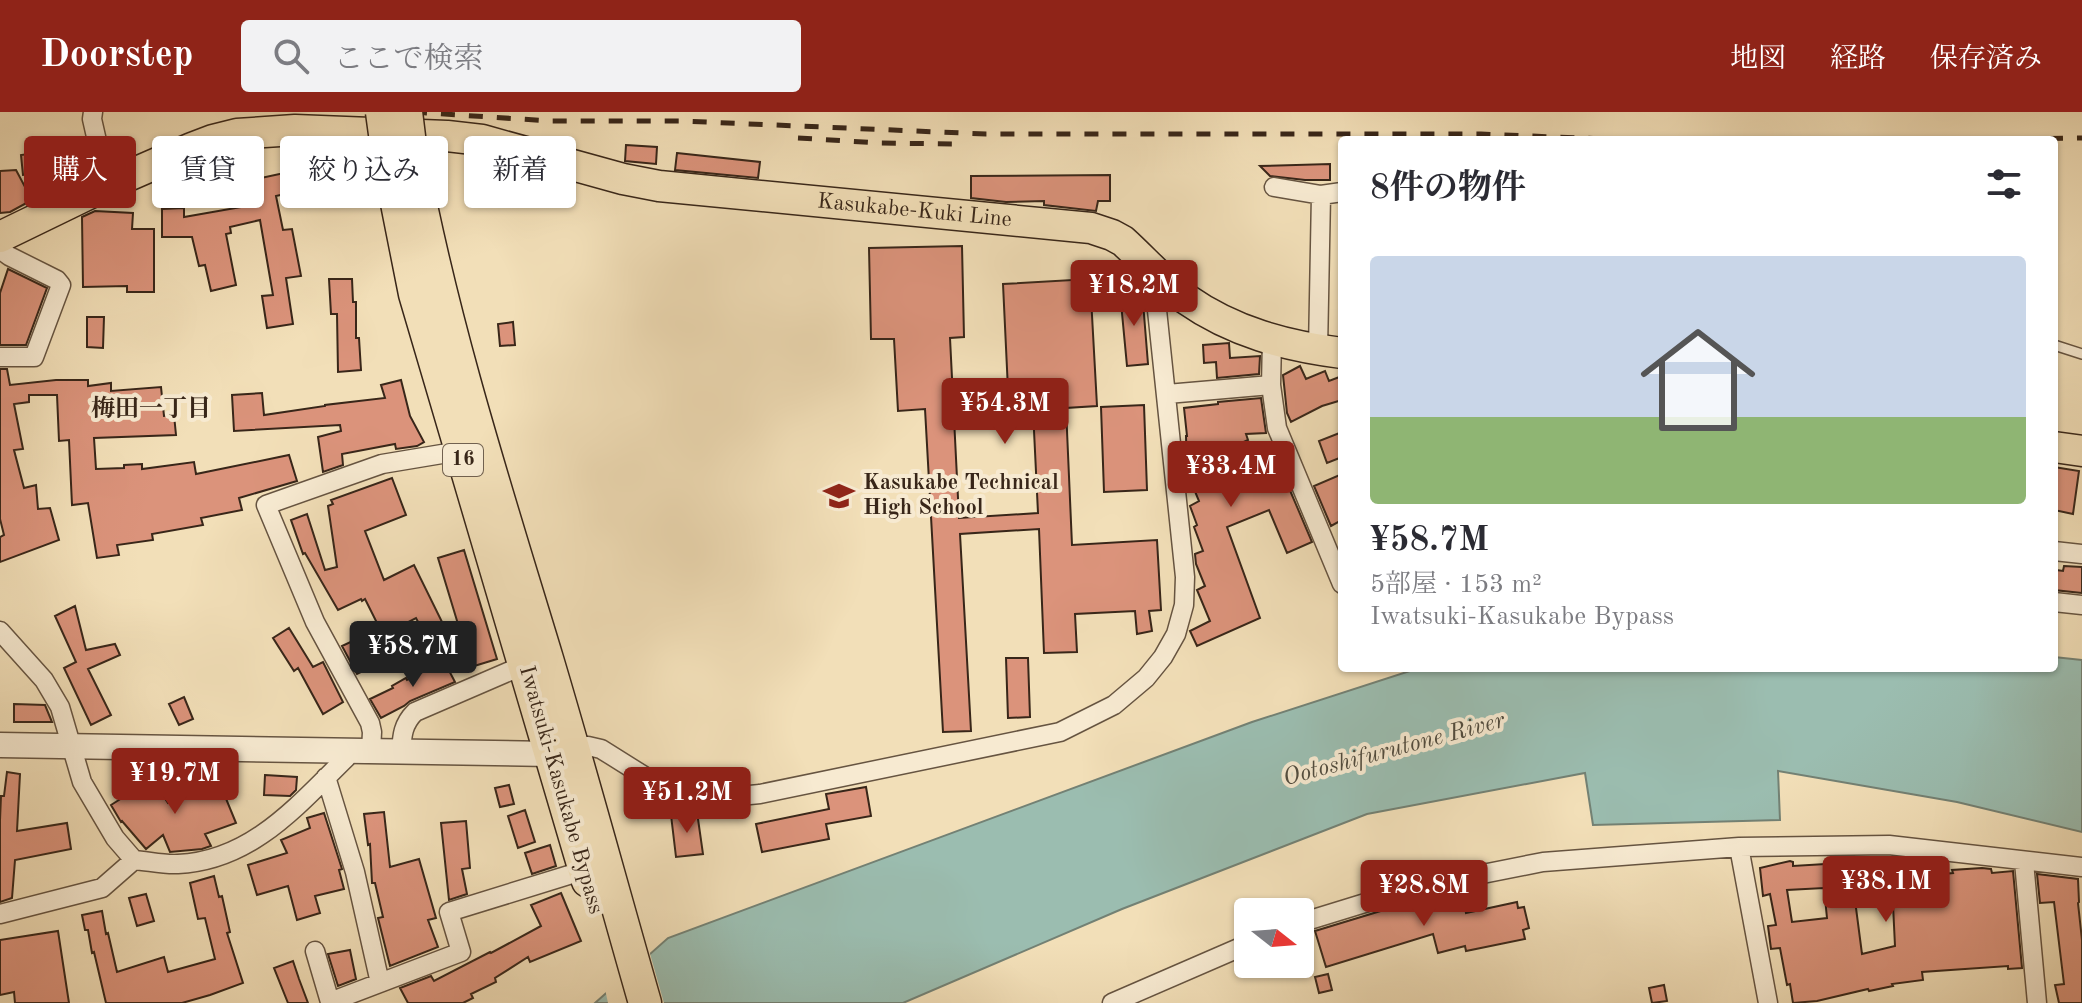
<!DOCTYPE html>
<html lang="ja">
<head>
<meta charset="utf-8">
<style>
  body { margin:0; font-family:"Old Standard TT","Noto Serif JP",serif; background:#f2f2f3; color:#2b2b33; height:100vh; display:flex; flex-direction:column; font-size:30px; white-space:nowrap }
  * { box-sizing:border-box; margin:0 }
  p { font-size:26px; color:#7c7c81 }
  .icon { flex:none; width:44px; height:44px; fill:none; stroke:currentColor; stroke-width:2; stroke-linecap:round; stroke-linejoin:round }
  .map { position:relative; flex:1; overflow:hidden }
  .panel { position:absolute; left:1338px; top:24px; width:720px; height:536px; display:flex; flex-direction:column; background:#fff; border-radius:8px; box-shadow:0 2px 6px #0004 }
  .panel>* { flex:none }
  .hud { position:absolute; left:24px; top:24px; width:760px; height:72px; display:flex; gap:16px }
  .needle { width:52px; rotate:107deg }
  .fabs { position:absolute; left:1234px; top:786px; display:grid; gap:16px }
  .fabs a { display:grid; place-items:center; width:80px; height:80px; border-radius:8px; background:#fff; box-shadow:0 2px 6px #0004; font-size:40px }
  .price { position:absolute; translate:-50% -68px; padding:0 18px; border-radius:8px; background:#8f2418; color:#fff; font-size:26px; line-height:52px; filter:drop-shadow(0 2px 4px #0008) }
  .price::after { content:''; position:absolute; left:50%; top:48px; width:24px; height:18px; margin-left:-12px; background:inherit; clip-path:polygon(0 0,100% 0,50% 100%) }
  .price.selected { background:#222; color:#fff }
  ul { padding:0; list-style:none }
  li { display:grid; align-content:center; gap:16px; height:424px; padding:0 32px }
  li span { display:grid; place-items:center; height:248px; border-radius:8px; color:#555 }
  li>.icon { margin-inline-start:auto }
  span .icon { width:144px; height:144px; fill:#fffc; stroke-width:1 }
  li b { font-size:34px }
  h2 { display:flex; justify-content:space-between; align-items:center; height:96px; padding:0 32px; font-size:34px }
  .tag { padding:0 28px; border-radius:8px; background:#fff; box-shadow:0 2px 6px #0004; font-size:28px; line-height:72px }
  .tag.selected { background:#8f2418; color:#fff }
  header { display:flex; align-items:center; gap:48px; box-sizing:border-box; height:112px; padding:0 40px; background:#8f2418; color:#fff }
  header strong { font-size:38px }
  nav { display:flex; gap:44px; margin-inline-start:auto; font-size:28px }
  .search { width:560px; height:72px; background:#f2f2f3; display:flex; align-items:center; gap:20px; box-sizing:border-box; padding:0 28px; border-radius:8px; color:#7c7c81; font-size:30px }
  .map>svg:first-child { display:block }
</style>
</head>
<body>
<header>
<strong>Doorstep</strong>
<div class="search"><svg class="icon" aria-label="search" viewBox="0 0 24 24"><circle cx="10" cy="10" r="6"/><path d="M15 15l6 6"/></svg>ここで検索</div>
<nav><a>地図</a><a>経路</a><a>保存済み</a></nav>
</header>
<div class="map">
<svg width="2082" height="891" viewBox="0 0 2082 891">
  <rect width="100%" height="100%" fill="#f2dfb8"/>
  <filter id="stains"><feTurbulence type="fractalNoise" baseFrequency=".0025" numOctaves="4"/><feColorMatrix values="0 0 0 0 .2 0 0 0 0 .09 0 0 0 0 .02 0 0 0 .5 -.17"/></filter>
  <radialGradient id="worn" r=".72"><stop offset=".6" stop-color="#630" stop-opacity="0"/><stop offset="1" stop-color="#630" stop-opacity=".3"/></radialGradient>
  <!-- water -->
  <path fill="#9bbdb0" stroke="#738174" stroke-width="2" d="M2054,545L2082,548V720L1957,690L1778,659L1780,708L1593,713L1585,661L1367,702L1122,797L903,891H595L668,826L1252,610L1419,556H2054Z"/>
  <!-- pier -->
  <path fill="#f2dfb8" d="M649,838L664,891H608L605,877Z"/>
  <!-- building -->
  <path fill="#db937b" stroke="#382619" stroke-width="2" fill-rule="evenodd" d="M626,33L657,35L656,52L625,49Z
    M313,37H325L333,71L276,84L283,118L292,117L301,164L286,166L293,212L267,216L262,184L273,183L260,108L230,115L231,121L226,122L236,173L211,179L205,153L199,154L192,125H162V97L184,96V105L247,94L242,70L289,60L285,43Z
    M43,40L45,61L23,63L21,43Z
    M677,41L760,50L758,66L675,58Z
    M1330,52V68H1305L1270,64L1260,54Z
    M16,58L32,88L10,100L0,101V59Z
    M1110,63V89H1098L1096,99L1044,93V89L1006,90L971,86V64Z
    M95,99L133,101L132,117H154V180H127V174L83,175L82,105Z
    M962,134L964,225L950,226L959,406L1038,401L1033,298L1009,299L1003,172L1090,167L1097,294L1066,296L1072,433L1157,428L1161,498L1149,499L1152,519L1137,522L1135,499L1075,502L1077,540L1044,541L1039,417L960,422L971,619L943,620L925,297L898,299L894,227H871L869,136Z
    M8,157L47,176L26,233H0V181Z
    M329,167H352L353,190H356V226H359L361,258L338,260L337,202H331Z
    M1142,178L1148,252L1127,254L1120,180Z
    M87,205H104L103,236L87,235Z
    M513,210L515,233L500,234L498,212Z
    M1229,231L1230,246L1260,244L1259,262L1217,266L1216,250L1204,251L1203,233Z
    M1300,254L1306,267L1325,259L1329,269L1342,264V288L1322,294L1291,310L1287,301L1283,263Z
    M0,257H7L10,273L56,268H88V274L111,271V279L161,275L164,304L174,303L176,323L94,326L96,357L124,356V353L142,352V357L194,350L196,362L289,343L297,369L239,386L242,398L201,406L203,413L152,422L153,428L117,433L119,443L97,446L88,391L72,393L69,328L59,329L57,283H29V290L14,292L23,337L14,338L24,376L36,373L38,397L50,396L59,428L0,450V425L4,423L0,407Z
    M401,268L410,304L424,330L417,334L396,337L395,332L342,342L343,353L323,360L318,325L341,319L340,313L234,319L232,283L262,281L264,303L325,294V293L385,286L381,273Z
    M1261,286L1266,321L1246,322L1248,328L1237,333L1252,375L1283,362L1312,430L1287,441L1269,398L1227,415L1260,506L1197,534L1190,519L1210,509L1197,478L1205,474L1196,452L1195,442L1203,439L1194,415L1197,413L1190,394L1199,389L1187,360L1186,324H1187L1184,296L1218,292V290Z
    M1144,293L1147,378L1104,380L1101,295Z
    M1342,320V345L1327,351L1319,329Z
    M2054,355L2079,359L2073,402L2054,398Z
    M1342,362V408L1331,414L1314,374Z
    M392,366L406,403L365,419L384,468L414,453L444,514L425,523L416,506L383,523L365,487L362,489L361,487L338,498L305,441L303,442L291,408L307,402L325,458L337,455L328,394L333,392L331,388Z
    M464,438L497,547L471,555L438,446Z
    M2064,454L2082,455V481L2054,478L2056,458L2063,459Z
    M75,494L86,538L115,532L120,543L88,557L111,603L91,613L64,556L76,550L55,504Z
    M289,516L313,555L323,550L343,590L323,602L298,556L294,559L273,526Z
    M359,526L373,554L357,562L342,534Z
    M1006,546H1028L1030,605L1008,606Z
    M444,549L455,570L410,589L404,594L381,606L370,587L393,576L392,574L406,566L407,568Z
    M184,585L193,607L179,613L169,592Z
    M14,592L45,593L52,610H14Z
    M7,660L20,662L17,719L67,711L71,737L15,748L12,786L0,790V708L1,684H4Z
    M265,663L297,665L296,678L290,684L264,683Z
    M152,667L168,691L218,667L236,711L205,722L211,734L202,737L170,740L163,723L146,737L122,709L121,710L111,693Z
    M509,673L514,692L500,695L495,676Z
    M866,675L871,704L826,712L829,727L762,740L756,712L829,697L826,682Z
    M525,698L535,730L518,736L508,704Z
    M384,700L390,755L419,747L436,806L428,808L438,835L390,854L378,806L383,805L375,771H372L370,732L368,733L364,702Z
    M697,700L703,742L676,745L671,703Z
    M324,701L342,757L339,758L344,777L315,784L320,801L297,808L288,774L257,783L248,753L287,741L281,728L310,716L307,706Z
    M466,709L470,756L462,757L467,782L449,788L441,711Z
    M550,733L556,754L532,762L525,741Z
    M1888,745L1910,748L1909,765L1953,761L1952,758L1982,756L1991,757L1992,761L2013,759L2022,856L2008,857V854L1922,860L1923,868L1892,872L1893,874L1869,879L1868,877L1817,889L1793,891L1790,872L1787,873L1780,836L1771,837L1768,814L1776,813L1770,782L1763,784L1760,756L1790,749L1793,750V754L1842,751V746ZM1892,772L1895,834L1862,842L1853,773ZM1824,776L1827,806L1792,810L1787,778Z
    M2037,762L2078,767L2079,790L2078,791L2082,828V891H2059L2055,873L2064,872L2054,790L2040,791Z
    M214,764L219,785L222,784L230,820L227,821L243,871L210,883L182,891H106L94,840L92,841L88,818H85L82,803L102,799L106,822L108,821L117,860L164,845L168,860L215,847L205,806L198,807L190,771Z
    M1462,778L1466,801L1517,790L1518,796L1524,795L1529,816L1523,818L1525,827L1466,839L1465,834L1438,841L1433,822L1326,855L1315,819L1420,787Z
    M561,781L581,829L530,850L528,845L495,866L496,870L471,882L473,886L463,891H408L400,876L431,864L434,869L490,840L491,841L541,814L531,793Z
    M146,782L154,809L137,814L129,786Z
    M58,819L69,891H15L14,880L0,883V828Z
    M350,838L356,867L338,874L328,842Z
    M293,849L299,867L308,891H288L274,856Z
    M1328,862L1332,878L1319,881L1315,865Z
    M1664,873L1667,889L1652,891L1649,876Z"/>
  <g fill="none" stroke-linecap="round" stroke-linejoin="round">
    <defs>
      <path id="service" d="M2054,233L2082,242"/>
      <path id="minor" d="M93,0L92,7L107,73
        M1274,75L1321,83L1342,80
        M0,137L9,144L57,168L61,173L34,245H0
        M1272,228L1271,273L1277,316L1342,472
        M1318,238L1321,83
        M1167,282L1271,273
        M2054,439L2082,442
        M2054,490L2082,493
        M0,519L44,568L60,595L82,670L115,726L134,748C148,749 164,753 178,752C251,749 297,694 346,646L350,639
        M566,637L588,634L601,637L657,672L678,681L699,685L719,686L760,682L1060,620L1114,593L1146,566L1163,545L1176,522L1184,493L1185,465L1157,198L1167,171
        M371,639L372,620L370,611L315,510L266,393L382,352L460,339
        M401,640C402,623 403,612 415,600L524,553
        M326,665L355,760L380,871
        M1739,735L1768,891
        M2024,750L2037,891
        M0,802L102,776L134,748
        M1300,811L1417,775L1543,750L1739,735L1889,733L2082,755
        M315,839L330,890L461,840L449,800L585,758
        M1112,891L1248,832"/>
      <path id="tertiary" d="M0,633L550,642"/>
      <g id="primary">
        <path id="s1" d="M0,125L107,73L192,36L213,28L237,22L295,18L447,24L482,28L623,67L659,74L1091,116L1112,123L1123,129C1144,148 1163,170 1186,187C1233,220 1286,234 1342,241"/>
        <path d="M2054,335L2082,339"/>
      </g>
      <path id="trunk" d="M412,49C444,218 497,382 547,547C581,661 612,776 645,891
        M389,51L415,182L588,769"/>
    </defs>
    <!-- service casing -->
    <use href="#service" stroke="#665441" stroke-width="12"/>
    <!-- minor casing -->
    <use href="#minor" stroke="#665441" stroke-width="21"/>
    <!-- tertiary casing -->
    <use href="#tertiary" stroke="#665441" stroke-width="27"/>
    <!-- primary casing -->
    <use href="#primary" stroke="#382619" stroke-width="33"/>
    <!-- trunk casing -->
    <use href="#trunk" stroke="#382619" stroke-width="35"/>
    <!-- service -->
    <use href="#service" stroke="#f7ead1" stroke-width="9"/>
    <!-- minor -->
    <use href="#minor" stroke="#f7ead1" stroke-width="18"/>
    <!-- tertiary -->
    <use href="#tertiary" stroke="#f7ead1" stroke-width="24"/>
    <!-- primary -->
    <use href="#primary" stroke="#f2dfb8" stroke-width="30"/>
    <!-- trunk -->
    <use href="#trunk" stroke="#f2dfb8" stroke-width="32"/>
    <!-- rail -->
    <path stroke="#382619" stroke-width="5" stroke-dasharray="14 14" stroke-linecap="butt" d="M413,0L550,9H681L986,22H1481L1630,28
      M798,26L880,31L958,32
      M1965,28L2082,26"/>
    <defs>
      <path id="trunk-bridge" d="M382,0L389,51
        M406,0L412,49"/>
    </defs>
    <!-- trunk-bridge casing -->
    <use href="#trunk-bridge" stroke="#382619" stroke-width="35" stroke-linecap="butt"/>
    <!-- trunk-bridge -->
    <use href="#trunk-bridge" stroke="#f2dfb8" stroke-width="32"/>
  </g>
  <!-- icons -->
  <defs>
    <symbol id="school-bare" viewBox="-9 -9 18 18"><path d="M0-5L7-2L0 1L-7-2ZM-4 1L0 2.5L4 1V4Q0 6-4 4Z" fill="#8f2418" stroke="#f7ead1" stroke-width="2.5" paint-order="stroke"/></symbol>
  </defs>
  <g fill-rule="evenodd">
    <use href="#school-bare" x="817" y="362" width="44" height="44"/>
  </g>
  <g text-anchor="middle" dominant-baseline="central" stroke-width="8" stroke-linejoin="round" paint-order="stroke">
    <!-- shield labels -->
    <rect fill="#f7ead1" stroke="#716150" stroke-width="2" x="443" y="332" width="40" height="32" rx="6"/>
    <g font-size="20" font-weight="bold" fill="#382619">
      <text x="463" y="348">16</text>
    </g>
    <!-- street labels -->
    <g font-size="22" fill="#382619" stroke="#f7ead1">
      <text stroke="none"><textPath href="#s1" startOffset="944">Kasukabe-Kuki Line</textPath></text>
      <text transform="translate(561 678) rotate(74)">Iwatsuki-Kasukabe Bypass</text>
    </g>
    <!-- poi labels -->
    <g font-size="22" font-weight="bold" fill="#382619" stroke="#f7ead1" text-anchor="start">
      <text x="863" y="371">Kasukabe Technical<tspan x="863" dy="25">High School</tspan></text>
    </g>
    <!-- neighbourhood labels -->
    <g font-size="24" font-weight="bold" fill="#382619" stroke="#f7ead1">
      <text x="151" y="298">梅田一丁目</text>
    </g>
    <!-- water labels -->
    <g font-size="24" font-style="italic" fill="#514c3f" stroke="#f7ead1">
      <text transform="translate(1394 638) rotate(-15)">Ootoshifurutone River</text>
    </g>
  </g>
  <rect width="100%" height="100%" filter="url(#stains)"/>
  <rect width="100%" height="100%" fill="url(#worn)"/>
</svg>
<div class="fabs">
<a><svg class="needle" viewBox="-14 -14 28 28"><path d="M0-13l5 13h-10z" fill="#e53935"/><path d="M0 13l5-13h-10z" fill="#7c7c81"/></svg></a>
</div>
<b class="price" style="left:1134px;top:216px">¥18.2M</b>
<b class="price" style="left:1005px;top:334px">¥54.3M</b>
<b class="price" style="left:1231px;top:397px">¥33.4M</b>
<b class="price selected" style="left:413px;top:577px">¥58.7M</b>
<b class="price" style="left:175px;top:704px">¥19.7M</b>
<b class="price" style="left:687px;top:723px">¥51.2M</b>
<b class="price" style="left:1886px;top:812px">¥38.1M</b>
<b class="price" style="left:1424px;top:816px">¥28.8M</b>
<div class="hud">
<a class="tag selected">購入</a>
<a class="tag">賃貸</a>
<a class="tag">絞り込み</a>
<a class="tag">新着</a>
</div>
<section class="panel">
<h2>8件の物件<svg class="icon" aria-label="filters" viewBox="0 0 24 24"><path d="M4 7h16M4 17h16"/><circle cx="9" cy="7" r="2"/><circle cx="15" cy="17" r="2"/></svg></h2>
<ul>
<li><span style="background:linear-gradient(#c9d6e8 65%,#8fb573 0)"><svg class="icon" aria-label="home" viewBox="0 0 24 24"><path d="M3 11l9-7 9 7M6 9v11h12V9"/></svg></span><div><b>¥58.7M</b><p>5部屋 · 153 m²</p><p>Iwatsuki-Kasukabe Bypass</p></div></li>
</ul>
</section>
</div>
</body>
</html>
